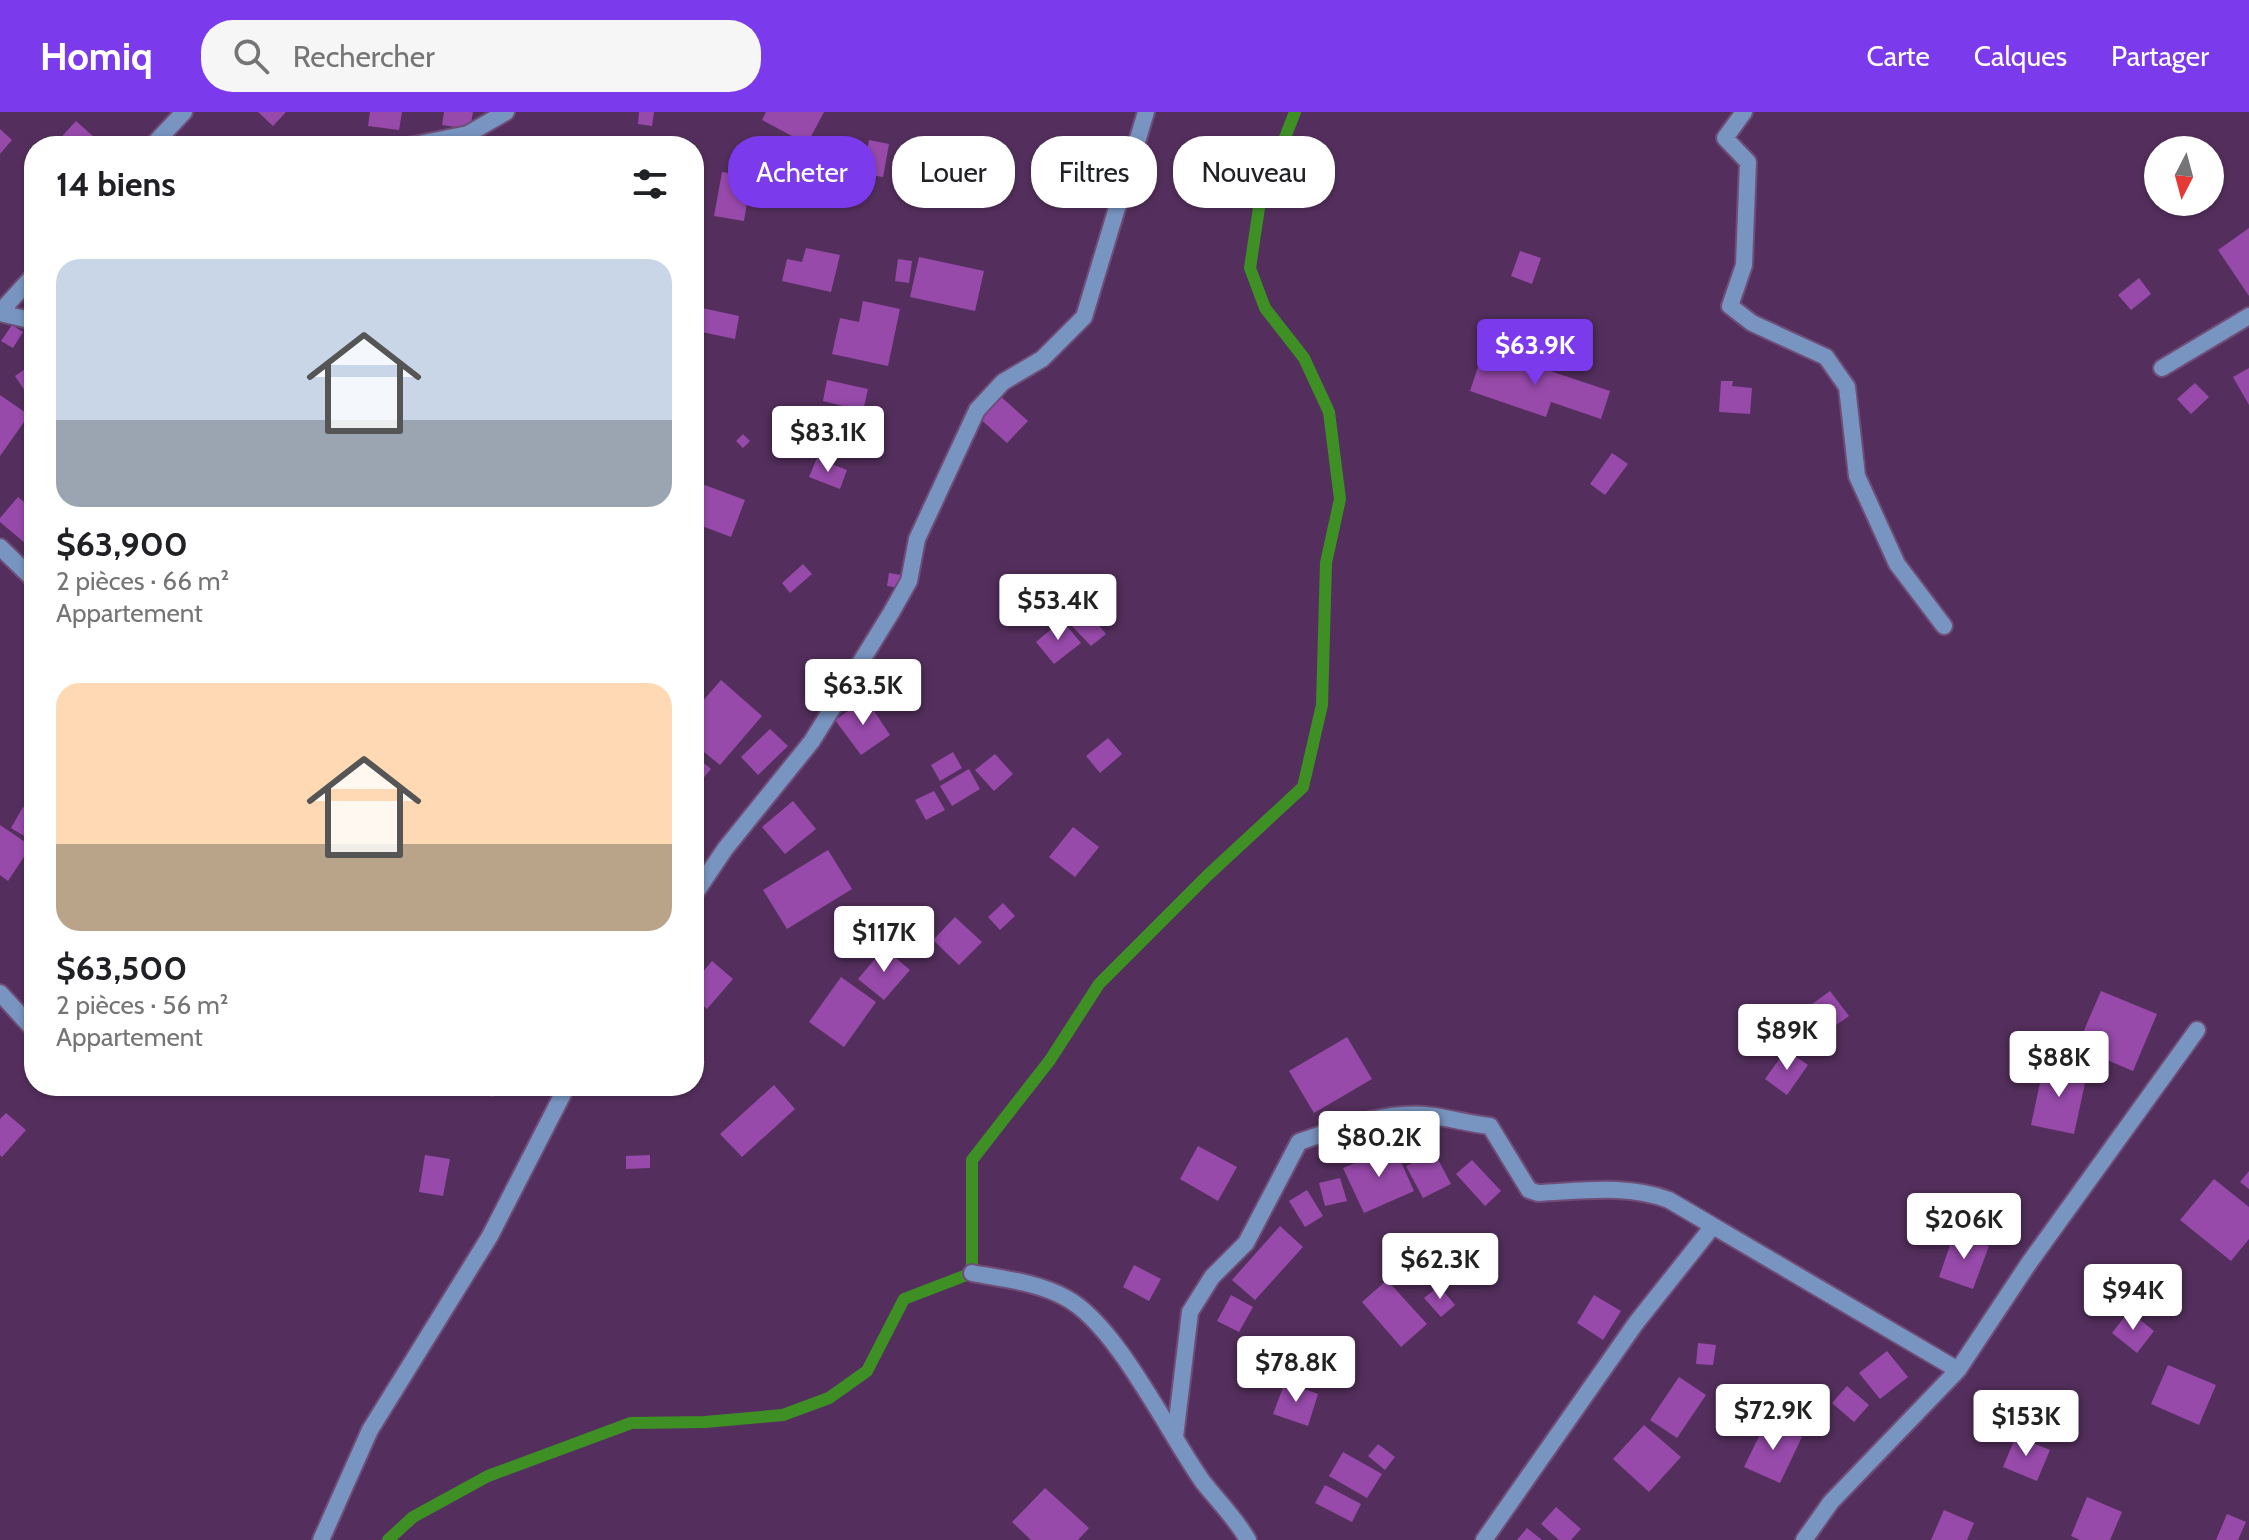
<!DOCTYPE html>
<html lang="fr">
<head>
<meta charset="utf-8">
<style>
  body { margin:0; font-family:Cabin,sans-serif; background:#f6f6f6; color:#202124; height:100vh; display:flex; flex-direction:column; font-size:30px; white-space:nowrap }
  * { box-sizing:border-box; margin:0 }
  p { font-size:26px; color:#757577 }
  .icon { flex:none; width:44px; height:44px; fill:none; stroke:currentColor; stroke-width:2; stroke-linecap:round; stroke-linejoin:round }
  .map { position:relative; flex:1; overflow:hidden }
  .sheet { position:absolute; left:24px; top:24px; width:680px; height:960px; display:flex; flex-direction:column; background:#fff; border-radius:32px; box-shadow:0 2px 6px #0004 }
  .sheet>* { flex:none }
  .hud { position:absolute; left:728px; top:24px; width:760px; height:72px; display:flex; gap:16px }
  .needle { width:52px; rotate:186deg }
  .buttons { position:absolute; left:2144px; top:24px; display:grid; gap:16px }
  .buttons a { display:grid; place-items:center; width:80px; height:80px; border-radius:50%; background:#fff; box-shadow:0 2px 6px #0004; font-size:40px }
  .price { position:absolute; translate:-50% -68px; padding:0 18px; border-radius:8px; background:#fff; color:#222; font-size:26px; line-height:52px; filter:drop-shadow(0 2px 4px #0008) }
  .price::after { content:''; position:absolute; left:50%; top:48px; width:24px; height:18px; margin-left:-12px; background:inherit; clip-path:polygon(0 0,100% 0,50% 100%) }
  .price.on { background:#7c3aed; color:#fff }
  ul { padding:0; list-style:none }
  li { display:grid; align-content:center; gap:16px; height:424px; padding:0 32px }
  li span { display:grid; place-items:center; height:248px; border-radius:24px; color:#555 }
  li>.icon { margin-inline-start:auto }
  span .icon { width:144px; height:144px; fill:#fffc; stroke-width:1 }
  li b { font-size:34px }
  h2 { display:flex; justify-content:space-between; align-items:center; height:96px; padding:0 32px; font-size:34px }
  .chip { padding:0 28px; border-radius:32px; background:#fff; box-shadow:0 2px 6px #0004; font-size:28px; line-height:72px }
  .chip.on { background:#7c3aed; color:#fff }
  header { display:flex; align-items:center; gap:48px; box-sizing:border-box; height:112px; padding:0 40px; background:#7c3aed; color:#fff }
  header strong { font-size:38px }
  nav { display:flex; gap:44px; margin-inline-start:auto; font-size:28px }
  .search { width:560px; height:72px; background:#f6f6f6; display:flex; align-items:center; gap:20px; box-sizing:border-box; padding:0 28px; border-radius:32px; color:#757577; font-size:30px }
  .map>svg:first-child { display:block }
</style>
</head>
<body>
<header>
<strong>Homiq</strong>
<div class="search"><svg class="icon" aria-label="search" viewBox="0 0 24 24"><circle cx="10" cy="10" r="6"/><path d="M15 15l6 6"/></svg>Rechercher</div>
<nav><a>Carte</a><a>Calques</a><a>Partager</a></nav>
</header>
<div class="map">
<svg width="2249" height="1428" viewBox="0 0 2249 1428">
  <rect width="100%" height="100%" fill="#542f5d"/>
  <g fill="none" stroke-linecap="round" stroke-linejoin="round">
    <!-- stream -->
    <path stroke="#3e9025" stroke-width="12" d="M388,1428L413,1405L488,1364L631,1311L705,1310L783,1303L829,1286L867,1259L904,1187L972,1161V1048L1050,948L1099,872L1208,763L1303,675L1322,593L1326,451L1340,387L1329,300L1304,246L1265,196L1250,156L1260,89L1295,0"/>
  </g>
  <!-- building -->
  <path fill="#974aaa" d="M258,0H286L273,14Z
    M370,0H402L399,18L368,14Z
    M444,0H473L470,17L442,13Z
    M639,0H654L652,14L638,12Z
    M766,0H824L807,32L762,8Z
    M76,9L104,34H53Z
    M0,17L12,28L0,42Z
    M869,28L889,32L883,65L863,62Z
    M722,60L751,65L744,109L714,104Z
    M2249,116V184L2218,138Z
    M806,136L840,143L831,180L782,169L787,147L802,150Z
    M1520,139L1541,146L1532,172L1511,164Z
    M919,145L984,159L975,199L910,185Z
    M898,147L912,149L909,171L895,169Z
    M2139,166L2151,182L2131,198L2118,183Z
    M863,189L900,197L888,254L832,242L840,206L859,210Z
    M702,196L739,204L735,227L697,219Z
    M12,213L23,220L13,236L1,229Z
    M1484,237L1610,279L1601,307L1551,290L1546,305L1470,279Z
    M34,251V288L32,290L15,264Z
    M2249,256V293L2233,265Z
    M827,268L868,277L863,299L823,289Z
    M1721,269H1733L1732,274L1752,276L1750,302L1719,300Z
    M2195,271L2209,285L2191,302L2177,287Z
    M998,282L1028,309L1007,331L977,304Z
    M0,283L29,303L0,344Z
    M743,322L750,329L743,336L736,329Z
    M1612,341L1628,352L1605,383L1590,372Z
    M817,346L847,358L840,377L809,365Z
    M694,369L745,388L731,425L694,411Z
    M18,385L34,398V420L25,431L0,410V406Z
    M803,452L812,462L790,481L782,471Z
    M889,461L901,463L900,476L887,474Z
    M1087,499L1106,522L1091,534L1071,513Z
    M1062,508L1081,531L1054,552L1036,530Z
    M721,568L762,604L720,653L694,632V599Z
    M866,587L890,623L861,643L835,608Z
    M770,617L788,634L758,663L741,645Z
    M1108,626L1122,642L1100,661L1086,644Z
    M953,640L962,656L940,669L931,653Z
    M995,642L1013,662L994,679L975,658Z
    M694,643L711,657L694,677Z
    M969,657L980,677L952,694L940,674Z
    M934,679L945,698L926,708L915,688Z
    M793,689L816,717L785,742L762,715Z
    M23,695L34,701V730L11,716Z
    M0,713L31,734L8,769L0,763Z
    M1073,715L1099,735L1075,765L1049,745Z
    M828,738L852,777L787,817L763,778Z
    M1003,791L1015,804L1000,818L988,805Z
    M955,805L982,830L959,853L933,828Z
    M884,836L910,858L884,888L858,867Z
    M712,849L733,867L707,897L694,886V870Z
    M841,865L876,890L844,935L809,910Z
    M1830,879L1849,904L1826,920L1808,895Z
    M2101,879L2157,902L2133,959L2100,945L2105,932L2082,923Z
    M1347,925L1372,967L1314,1001L1289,959Z
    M1786,938L1808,953L1787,983L1765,967Z
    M694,942L705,950L694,965Z
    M2044,952L2087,962L2074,1022L2031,1013Z
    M774,973L795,997L742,1045L720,1022Z
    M447,974H495L493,985Z
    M6,1001L26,1018L2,1045L0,1043V1007Z
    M1198,1034L1237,1055L1218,1089L1180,1067Z
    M1394,1034L1414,1079L1364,1101L1343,1056Z
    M1434,1040L1451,1072L1423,1086L1406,1054Z
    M425,1043L450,1047L443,1084L419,1080Z
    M650,1043V1056L626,1057V1044Z
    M1472,1048L1501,1079L1485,1094L1456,1062Z
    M2249,1059V1077L2240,1070Z
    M1340,1066L1347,1089L1325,1094L1319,1071Z
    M2214,1067L2249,1095V1127L2231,1149L2180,1108Z
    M1307,1078L1323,1104L1305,1115L1289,1089Z
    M1280,1114L1303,1135L1255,1188L1232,1168Z
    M1954,1122L1989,1134L1973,1177L1939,1165Z
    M1134,1153L1161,1167L1149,1189L1123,1175Z
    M1387,1168L1427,1212L1401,1235L1362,1190Z
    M1439,1174L1455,1193L1441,1205L1424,1186Z
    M1231,1183L1253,1195L1239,1220L1217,1209Z
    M1594,1183L1621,1199L1603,1228L1577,1211Z
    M2129,1199L2154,1219L2137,1241L2112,1221Z
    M1698,1231L1716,1233L1713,1253L1696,1252Z
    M1887,1239L1908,1265L1880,1287L1859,1261Z
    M2168,1253L2216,1273L2199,1313L2151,1292Z
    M1679,1265L1706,1283L1677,1326L1650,1308Z
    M1285,1270L1318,1282L1308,1314L1273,1302Z
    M1847,1274L1869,1293L1854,1310L1832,1291Z
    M1767,1308L1802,1325L1780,1371L1744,1355Z
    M1644,1313L1681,1345L1649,1380L1613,1347Z
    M2016,1324L2050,1338L2037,1369L2003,1355Z
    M1378,1332L1395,1345L1385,1358L1368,1344Z
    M1343,1340L1382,1362L1367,1386L1329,1364Z
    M1325,1373L1361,1392L1352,1410L1315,1391Z
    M1045,1376L1089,1416L1078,1428H1031L1012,1410Z
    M2087,1385L2122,1400L2110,1428H2080L2071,1424Z
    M1556,1395L1581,1417L1571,1428H1559L1541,1412Z
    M1944,1398L1974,1411L1967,1428H1931Z
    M2227,1402L2246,1410L2238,1428H2216Z
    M1527,1416L1542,1428H1517Z"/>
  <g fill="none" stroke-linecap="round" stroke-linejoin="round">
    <defs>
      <path id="minor" d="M1744,0L1725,26L1748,50L1744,153L1730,194L1752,211L1826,245L1847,275L1857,364L1897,452L1944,514
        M152,34L184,0
        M409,34L468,22L506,0
        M0,200L34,163
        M0,201L34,209
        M2162,256L2249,204
        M0,435L34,468
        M694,783L725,737L812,629L891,501L909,469L917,427L977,298L1003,270L1042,247L1084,205L1146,0
        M0,881L34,918
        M972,1161C1003,1167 1037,1170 1066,1186C1117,1213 1168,1321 1203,1370C1218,1389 1236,1407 1248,1428
        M1175,1325L1190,1200L1212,1165L1246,1131L1299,1030C1339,1016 1391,997 1434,1004C1453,1007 1471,1012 1490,1014L1529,1078L1538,1081C1582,1079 1628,1072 1669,1088L1958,1258
        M321,1428L370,1318L490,1124L567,974
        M1484,1428L1636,1211L1713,1114
        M1804,1428L1831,1390L1958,1258L2029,1151L2197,918"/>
    </defs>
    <!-- minor casing -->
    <use href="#minor" stroke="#6f4d77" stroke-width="20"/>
    <!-- minor -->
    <use href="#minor" stroke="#7894c0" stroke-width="16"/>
  </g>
</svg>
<div class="buttons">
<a><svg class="needle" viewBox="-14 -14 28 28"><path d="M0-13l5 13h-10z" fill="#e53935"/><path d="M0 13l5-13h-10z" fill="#757577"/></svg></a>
</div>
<b class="price on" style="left:1535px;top:275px">$63.9K</b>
<b class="price" style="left:828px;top:362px">$83.1K</b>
<b class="price" style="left:1058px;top:530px">$53.4K</b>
<b class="price" style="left:863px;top:615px">$63.5K</b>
<b class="price" style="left:884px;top:862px">$117K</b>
<b class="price" style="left:1787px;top:960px">$89K</b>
<b class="price" style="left:2059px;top:987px">$88K</b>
<b class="price" style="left:1379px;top:1067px">$80.2K</b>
<b class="price" style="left:1964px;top:1149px">$206K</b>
<b class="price" style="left:1440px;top:1189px">$62.3K</b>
<b class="price" style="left:2133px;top:1220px">$94K</b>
<b class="price" style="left:1296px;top:1292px">$78.8K</b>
<b class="price" style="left:1773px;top:1340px">$72.9K</b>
<b class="price" style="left:2026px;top:1346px">$153K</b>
<div class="hud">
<a class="chip on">Acheter</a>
<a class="chip">Louer</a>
<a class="chip">Filtres</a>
<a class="chip">Nouveau</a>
</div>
<section class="sheet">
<h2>14 biens<svg class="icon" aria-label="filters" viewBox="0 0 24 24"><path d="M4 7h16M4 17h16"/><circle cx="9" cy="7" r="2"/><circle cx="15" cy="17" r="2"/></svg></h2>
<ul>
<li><span style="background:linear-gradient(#c9d6e8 65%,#9aa5b1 0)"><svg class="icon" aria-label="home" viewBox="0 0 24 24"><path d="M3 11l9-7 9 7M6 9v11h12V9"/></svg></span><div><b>$63,900</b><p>2 pièces · 66 m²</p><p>Appartement</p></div></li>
<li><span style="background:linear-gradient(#ffd9b3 65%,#b9a48a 0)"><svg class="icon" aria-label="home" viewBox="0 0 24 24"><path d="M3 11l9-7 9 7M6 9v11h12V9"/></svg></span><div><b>$63,500</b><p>2 pièces · 56 m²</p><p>Appartement</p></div></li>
</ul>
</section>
</div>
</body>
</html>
